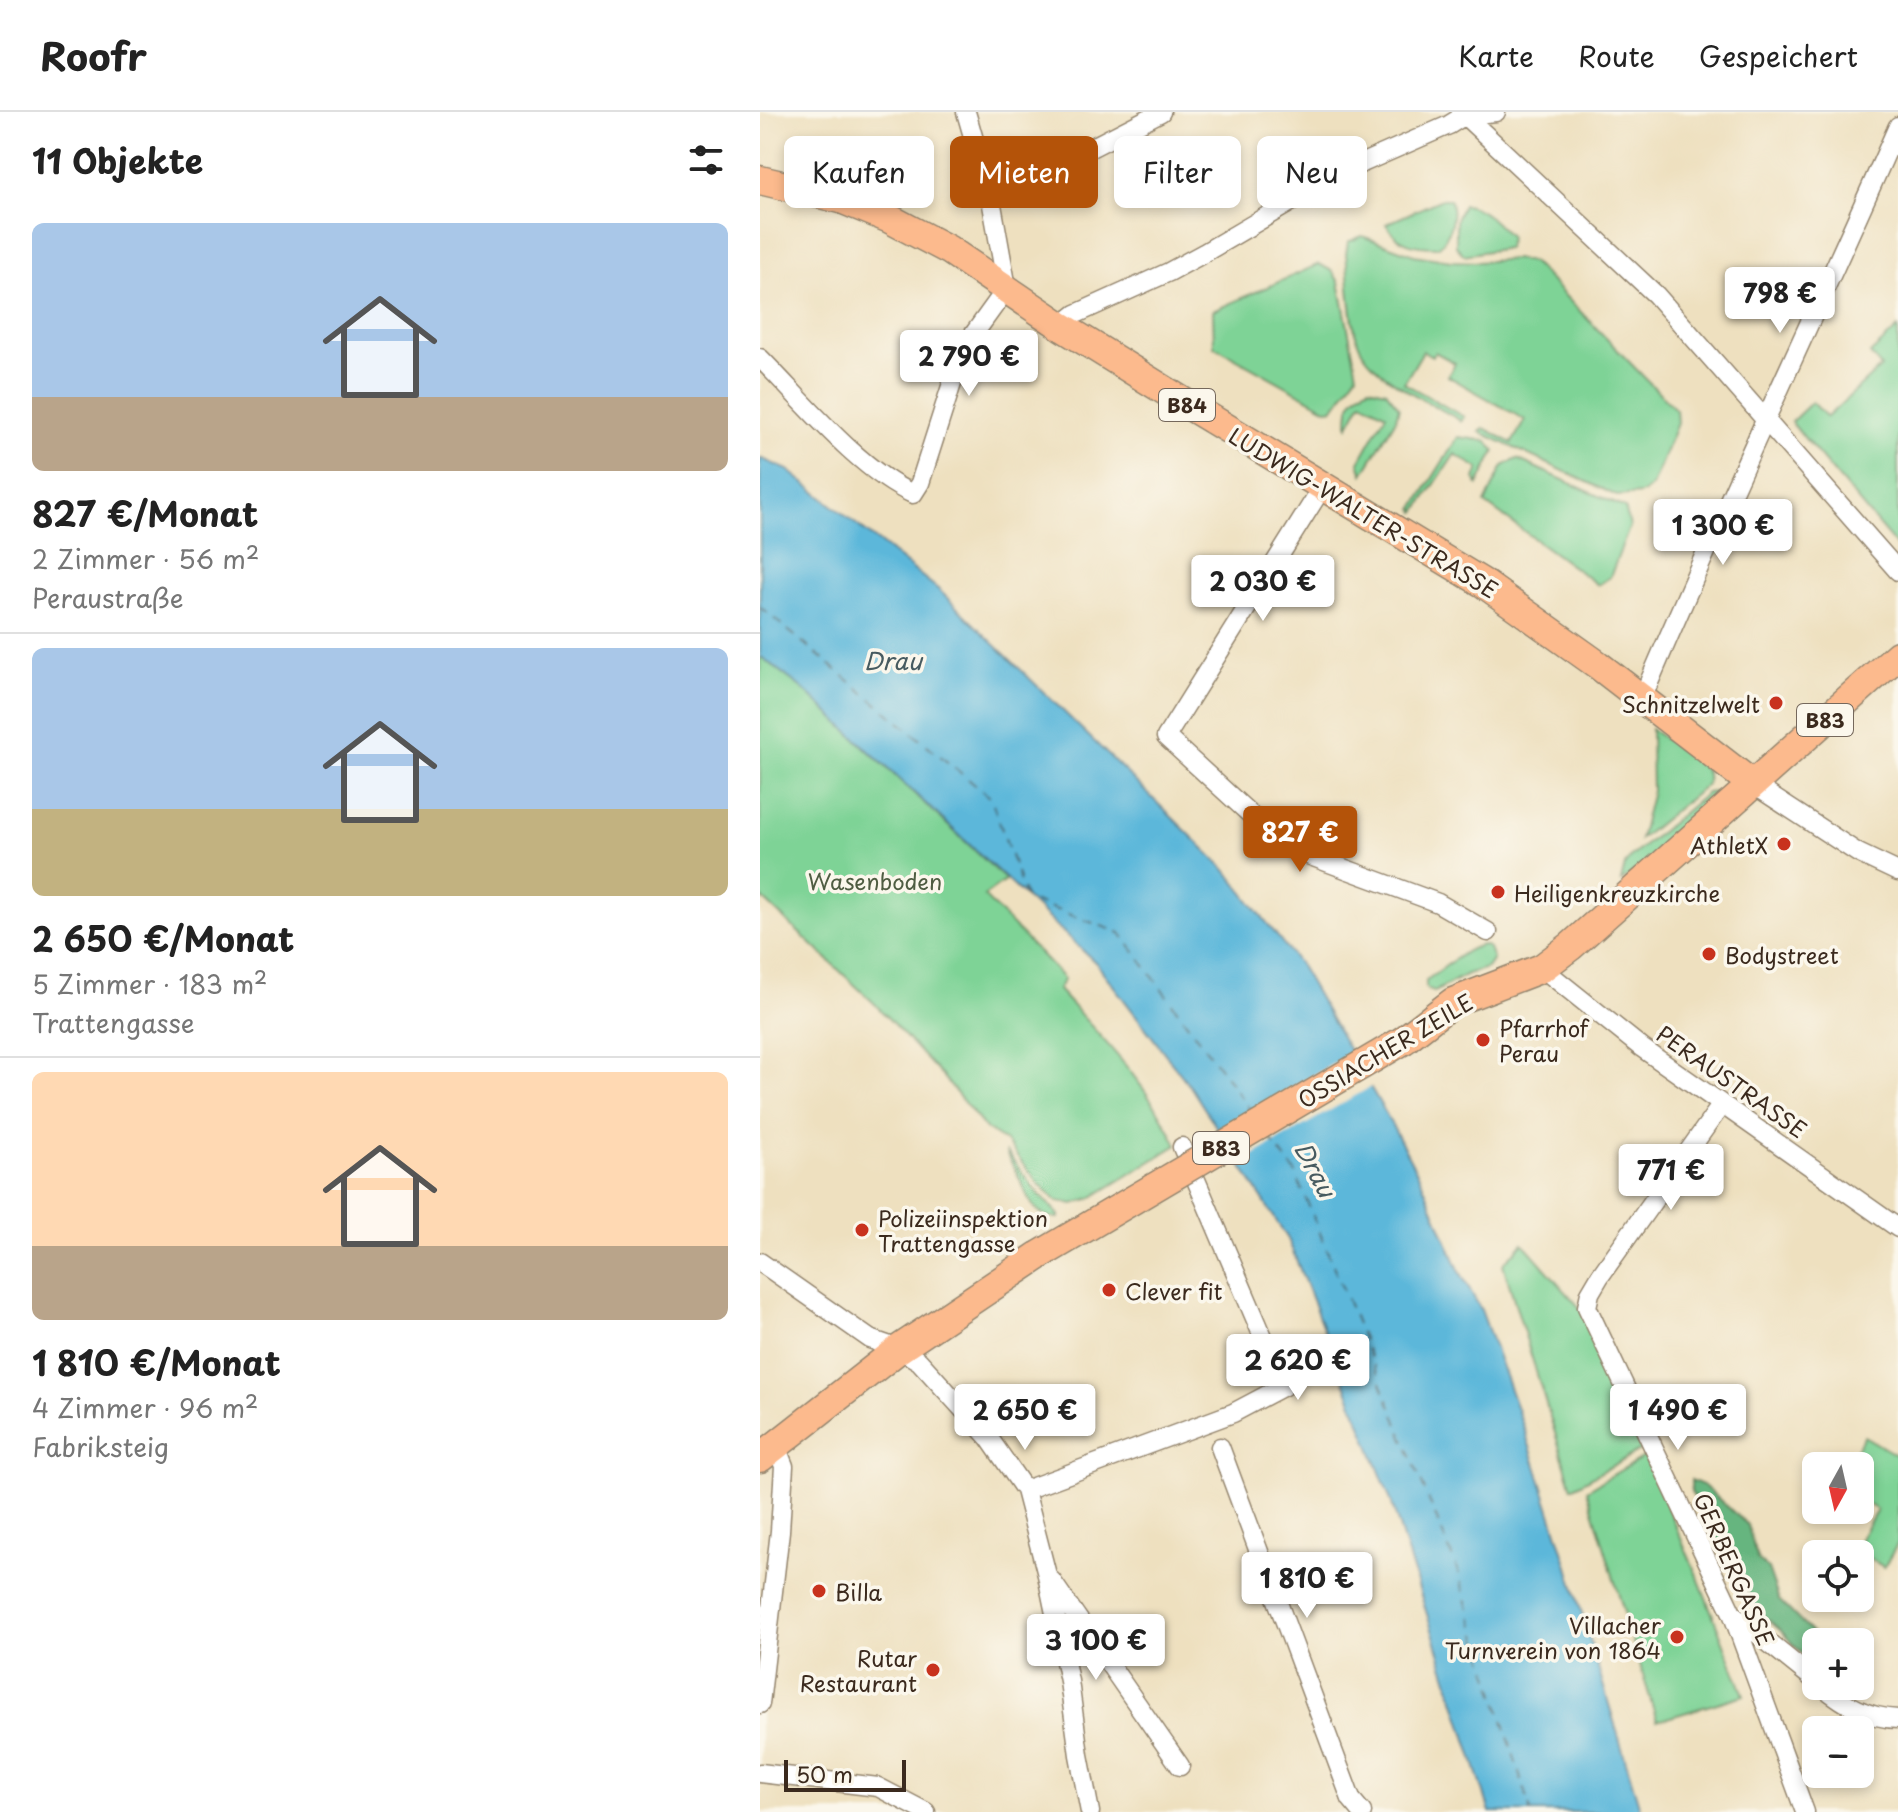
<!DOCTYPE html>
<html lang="de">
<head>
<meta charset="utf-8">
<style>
  body { margin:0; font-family:"Playpen Sans",sans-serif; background:#f2f2f2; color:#222; height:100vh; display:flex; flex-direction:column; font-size:30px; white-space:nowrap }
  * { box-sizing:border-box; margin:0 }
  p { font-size:26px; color:#767676 }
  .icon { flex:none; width:44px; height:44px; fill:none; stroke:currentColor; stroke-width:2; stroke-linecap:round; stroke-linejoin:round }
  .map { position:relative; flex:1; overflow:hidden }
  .sheet { display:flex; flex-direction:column; background:#fff; width:760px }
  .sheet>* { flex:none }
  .hud { position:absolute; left:24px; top:24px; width:760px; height:72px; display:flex; gap:16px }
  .needle { width:52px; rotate:188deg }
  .tools { position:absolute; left:1042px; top:1340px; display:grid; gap:16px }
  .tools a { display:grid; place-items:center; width:72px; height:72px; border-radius:12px; background:#fff; box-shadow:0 4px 12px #0003; font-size:40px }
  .scale { position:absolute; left:24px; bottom:20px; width:122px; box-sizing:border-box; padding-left:8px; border:4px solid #3b2a1e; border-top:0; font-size:22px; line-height:28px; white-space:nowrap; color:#3b2a1e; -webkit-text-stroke:6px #fbf7ec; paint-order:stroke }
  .price { position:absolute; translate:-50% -68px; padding:0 18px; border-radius:8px; background:#fff; color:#222; font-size:26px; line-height:52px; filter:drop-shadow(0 2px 4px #0008) }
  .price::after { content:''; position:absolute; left:50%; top:48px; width:24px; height:18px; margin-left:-12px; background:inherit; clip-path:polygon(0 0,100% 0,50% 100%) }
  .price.current { background:#b45309; color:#fff }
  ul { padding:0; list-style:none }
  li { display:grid; align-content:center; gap:16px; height:424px; padding:0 32px }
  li+li { border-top:2px solid #e0e0e0 }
  li span { display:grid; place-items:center; height:248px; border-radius:12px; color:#555 }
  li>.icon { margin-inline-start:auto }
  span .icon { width:144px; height:144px; fill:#fffc; stroke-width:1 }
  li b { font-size:34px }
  h2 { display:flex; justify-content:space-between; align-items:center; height:96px; padding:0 32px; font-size:34px }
  .tag { padding:0 28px; border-radius:12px; background:#fff; box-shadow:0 4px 12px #0003; font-size:28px; line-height:72px }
  .tag.current { background:#b45309; color:#fff }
  header { display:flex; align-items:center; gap:48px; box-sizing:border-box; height:112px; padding:0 40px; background:#fff; border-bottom:2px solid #e0e0e0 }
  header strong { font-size:38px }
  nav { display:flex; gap:44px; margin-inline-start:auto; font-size:28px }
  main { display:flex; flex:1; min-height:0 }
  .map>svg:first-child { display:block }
</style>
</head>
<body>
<header>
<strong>Roofr</strong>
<nav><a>Karte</a><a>Route</a><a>Gespeichert</a></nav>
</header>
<main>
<section class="sheet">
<h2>11 Objekte<svg class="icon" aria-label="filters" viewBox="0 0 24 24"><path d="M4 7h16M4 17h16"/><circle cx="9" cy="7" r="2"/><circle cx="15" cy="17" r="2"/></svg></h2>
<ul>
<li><span style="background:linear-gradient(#a9c7e8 70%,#b9a48a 0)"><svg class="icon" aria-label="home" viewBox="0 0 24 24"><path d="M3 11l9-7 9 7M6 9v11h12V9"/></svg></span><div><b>827 €/Monat</b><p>2 Zimmer · 56 m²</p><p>Peraustraße</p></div></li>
<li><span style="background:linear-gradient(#a9c7e8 65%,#c2b280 0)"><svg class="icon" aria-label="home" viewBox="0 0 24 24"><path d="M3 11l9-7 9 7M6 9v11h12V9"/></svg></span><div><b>2 650 €/Monat</b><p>5 Zimmer · 183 m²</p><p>Trattengasse</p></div></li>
<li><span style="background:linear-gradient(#ffd9b3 70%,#b9a48a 0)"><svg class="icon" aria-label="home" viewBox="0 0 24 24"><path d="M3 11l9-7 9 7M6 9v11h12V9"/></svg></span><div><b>1 810 €/Monat</b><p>4 Zimmer · 96 m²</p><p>Fabriksteig</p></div></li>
</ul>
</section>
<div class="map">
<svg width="1138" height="1700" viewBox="0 0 1138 1700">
  <rect width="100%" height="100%" fill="#fbf7ec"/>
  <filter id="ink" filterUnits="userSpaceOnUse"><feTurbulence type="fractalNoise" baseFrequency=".0125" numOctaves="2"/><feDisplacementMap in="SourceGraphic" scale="16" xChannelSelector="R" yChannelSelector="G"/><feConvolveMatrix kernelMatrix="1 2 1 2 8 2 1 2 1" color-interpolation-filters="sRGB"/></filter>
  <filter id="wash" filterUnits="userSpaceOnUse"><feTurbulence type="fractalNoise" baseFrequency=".006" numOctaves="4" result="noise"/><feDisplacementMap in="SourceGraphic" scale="32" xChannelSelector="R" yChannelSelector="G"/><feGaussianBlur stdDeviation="1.8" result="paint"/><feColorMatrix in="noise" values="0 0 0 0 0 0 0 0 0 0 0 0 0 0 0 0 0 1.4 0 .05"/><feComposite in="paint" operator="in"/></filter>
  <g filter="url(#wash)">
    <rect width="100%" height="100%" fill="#eee0bf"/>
    <!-- green -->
    <path fill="#7ed396" stroke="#5c7e5a" stroke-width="2" d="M682,87H690C696,102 690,125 678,135C656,135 638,133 626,112Z
      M703,93C722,94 737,112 750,125L747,136L704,143L696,134V107Z
      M602,124L654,143L691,149L718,150L755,147L772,150L916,298L917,311L892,374L881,382L857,384L720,320L724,316L752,331L765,308L688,264L695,251L675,240L672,244L663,239L644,271L704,305L701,309C670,290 610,265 598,230C590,207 589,167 586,142L588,130Z
      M559,152L572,159L579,170L597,262L574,296L567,297L454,234L453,199Z
      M1138,216V436L1031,310L1052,290L1067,305L1121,255L1110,242Z
      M609,275L626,279L639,295L636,307L603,362L599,350L626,302L602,289L588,315C588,293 589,286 609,275Z
      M698,325L727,329L735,339L718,373L715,366L719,357L695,342L656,400L654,396Z
      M757,347L865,396L870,414L850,465L838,473L725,391L743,354Z
      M0,544L42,576L246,768L224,784L304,867L298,878C343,927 388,972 417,1033L331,1086L314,1092L297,1089L279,1072L246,1030L226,1017L183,965L114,891L0,784Z
      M891,617L940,652C947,659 949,664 946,673L880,727L892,679Z
      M955,680C950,699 878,760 861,769L865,753L871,745L947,681Z
      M724,833L729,836L733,847L727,856L707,862L674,880L666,876V868C684,858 706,834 724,833Z
      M246,1039L278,1081L299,1103V1106C273,1108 266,1080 257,1061C253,1053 247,1045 246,1039Z
      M763,1131L821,1197L890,1333L812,1376L743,1152Z
      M1104,1324L1138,1344V1431L1124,1455L1094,1437L1117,1398L1100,1387V1354H1086Z
      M885,1344L939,1468L984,1583L897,1609L827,1378Z"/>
    <!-- forest -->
    <path fill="#66b57f" stroke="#50704e" stroke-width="2" d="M931,1368L943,1373L988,1413L997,1447L1008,1457L1019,1488L1061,1530H1056V1557L1020,1518L999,1500L931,1380Z"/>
    <!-- water -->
    <path fill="#5cb7da" stroke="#4c707c" stroke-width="2" d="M0,346L28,358L179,478L465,757L539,852L626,1002L662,1070L699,1158L721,1198L764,1316L806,1448L881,1700H730L630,1386L528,1127L432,977L336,851L42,576L0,544Z"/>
    <!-- pier -->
    <path fill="#eee0bf" d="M594,940L614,973L476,1053L454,1020Z"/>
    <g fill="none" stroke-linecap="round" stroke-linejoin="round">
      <!-- ferry -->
      <path stroke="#475b60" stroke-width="2" stroke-dasharray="10 8" stroke-linecap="butt" d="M0,495L231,686L266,787L361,821L494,1003
        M509,1025L535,1060L697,1457L771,1700"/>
    </g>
  </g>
  <g filter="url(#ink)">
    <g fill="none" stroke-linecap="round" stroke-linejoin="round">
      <defs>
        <path id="street" d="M701,0L896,183L1138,459
          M231,87L401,0
          M301,214L316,202L409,160L444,141L582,60L689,13L705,3L736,0
          M0,246C41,287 100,359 153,382L160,371L203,237L247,176L231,87L206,0
          M563,374L406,625L526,735L678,791L728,820
          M882,587C963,394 1054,206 1138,14
          M991,671L1098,741L1138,760
          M782,856L882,936L1138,1116
          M962,992L840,1164L830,1181L827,1195L972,1501L1045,1700
          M0,1150L110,1227L139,1237L159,1249L229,1326L265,1378L287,1463L309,1569L319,1643L330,1700
          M460,1335L591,1687L602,1700
          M265,1378L473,1301L524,1274L422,1035
          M291,1468L420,1654
          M974,1503L1056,1569
          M1062,1574C1086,1593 1107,1606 1138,1607
          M0,1592L20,1419L24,1354L16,1334
          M0,1661L118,1675L166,1700"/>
        <path id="primary" d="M0,68L81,87L130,107L189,138L301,214L430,294L723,471L838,553L991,671
          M644,928L693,890L782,856L811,834L1138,543
          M0,1346L139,1237L278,1144"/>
      </defs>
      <!-- street casing -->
      <use href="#street" stroke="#94856e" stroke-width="21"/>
      <!-- primary casing -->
      <use href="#primary" stroke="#94856e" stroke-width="31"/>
      <!-- street -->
      <use href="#street" stroke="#fff" stroke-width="18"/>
      <!-- primary -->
      <use href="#primary" stroke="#fcba8d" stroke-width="28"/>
      <defs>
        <path id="primary-bridge" d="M278,1144L644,928"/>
      </defs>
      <!-- primary-bridge casing -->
      <use href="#primary-bridge" stroke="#94856e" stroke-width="31" stroke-linecap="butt"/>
      <!-- primary-bridge -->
      <use href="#primary-bridge" stroke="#fcba8d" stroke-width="28"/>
    </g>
  </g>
  <!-- markers -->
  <g fill="#c8321e" stroke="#fbf7ec" stroke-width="3">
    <circle cx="1016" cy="591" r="8"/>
    <circle cx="1024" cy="732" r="8"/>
    <circle cx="738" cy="780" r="8"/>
    <circle cx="949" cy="842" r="8"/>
    <circle cx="723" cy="928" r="8"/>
    <circle cx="102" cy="1118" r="8"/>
    <circle cx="349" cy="1178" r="8"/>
    <circle cx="59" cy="1479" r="8"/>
    <circle cx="917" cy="1525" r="8"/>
    <circle cx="173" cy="1558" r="8"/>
  </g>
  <g text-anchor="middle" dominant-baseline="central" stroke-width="7" stroke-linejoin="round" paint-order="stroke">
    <!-- shield labels -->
    <g fill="#fbf7ec" stroke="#75685c" stroke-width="2">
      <rect x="399" y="277" width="56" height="32" rx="6"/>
      <rect x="1037" y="592" width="56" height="32" rx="6"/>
      <rect x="433" y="1020" width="56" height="32" rx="6"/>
    </g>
    <g font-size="20" font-weight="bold" fill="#3b2a1e">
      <text x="427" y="293">B84</text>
      <text x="1065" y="608">B83</text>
      <text x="461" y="1036">B83</text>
    </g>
    <!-- street labels -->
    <g font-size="22" fill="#3b2a1e" stroke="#fbf7ec">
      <text transform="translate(604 400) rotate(31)">LUDWIG-WALTER-STRASSE</text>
      <text transform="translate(625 938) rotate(-31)">OSSIACHER ZEILE</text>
      <text transform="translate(972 969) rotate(35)">PERAUSTRASSE</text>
      <text transform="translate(975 1457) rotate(66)">GERBERGASSE</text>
    </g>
    <!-- poi labels -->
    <g font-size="22" fill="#3b2a1e" stroke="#fbf7ec" text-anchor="start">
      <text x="1000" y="591" text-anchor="end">Schnitzelwelt</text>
      <text x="1008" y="732" text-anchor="end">AthletX</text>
      <text x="754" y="780">Heiligenkreuzkirche</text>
      <text x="965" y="842">Bodystreet</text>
      <text x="739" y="915">Pfarrhof<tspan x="739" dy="25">Perau</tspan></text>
      <text x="118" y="1105">Polizeiinspektion<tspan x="118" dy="25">Trattengasse</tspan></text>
      <text x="365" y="1178">Clever fit</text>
      <text x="75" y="1479">Billa</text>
      <text x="901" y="1512" text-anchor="end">Villacher<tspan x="901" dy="25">Turnverein von 1864</tspan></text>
      <text x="157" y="1545" text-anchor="end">Rutar<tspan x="157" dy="25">Restaurant</tspan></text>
    </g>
    <!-- park labels -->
    <g font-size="22" fill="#4f5d42" stroke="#fbf7ec">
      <text x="115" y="768">Wasenboden</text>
    </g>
    <!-- water labels -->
    <g font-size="24" font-style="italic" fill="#475b60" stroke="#fbf7ec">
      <text x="133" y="548">Drau</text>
      <text transform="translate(556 1057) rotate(62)">Drau</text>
    </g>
  </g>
</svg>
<div class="tools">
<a><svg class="needle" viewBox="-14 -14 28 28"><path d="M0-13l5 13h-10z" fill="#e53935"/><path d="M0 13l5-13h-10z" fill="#767676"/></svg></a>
<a><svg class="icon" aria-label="locate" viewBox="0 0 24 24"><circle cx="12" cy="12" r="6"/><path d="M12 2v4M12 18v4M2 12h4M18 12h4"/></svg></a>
<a>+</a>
<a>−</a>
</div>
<div class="scale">50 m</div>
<b class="price" style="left:1020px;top:223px">798 €</b>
<b class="price" style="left:209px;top:286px">2 790 €</b>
<b class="price" style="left:963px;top:455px">1 300 €</b>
<b class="price" style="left:503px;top:511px">2 030 €</b>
<b class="price current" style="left:540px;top:762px">827 €</b>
<b class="price" style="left:911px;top:1100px">771 €</b>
<b class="price" style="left:538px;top:1290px">2 620 €</b>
<b class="price" style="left:265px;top:1340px">2 650 €</b>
<b class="price" style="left:918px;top:1340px">1 490 €</b>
<b class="price" style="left:547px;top:1508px">1 810 €</b>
<b class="price" style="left:336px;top:1570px">3 100 €</b>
<div class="hud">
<a class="tag">Kaufen</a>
<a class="tag current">Mieten</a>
<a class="tag">Filter</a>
<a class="tag">Neu</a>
</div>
</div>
</main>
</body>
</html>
